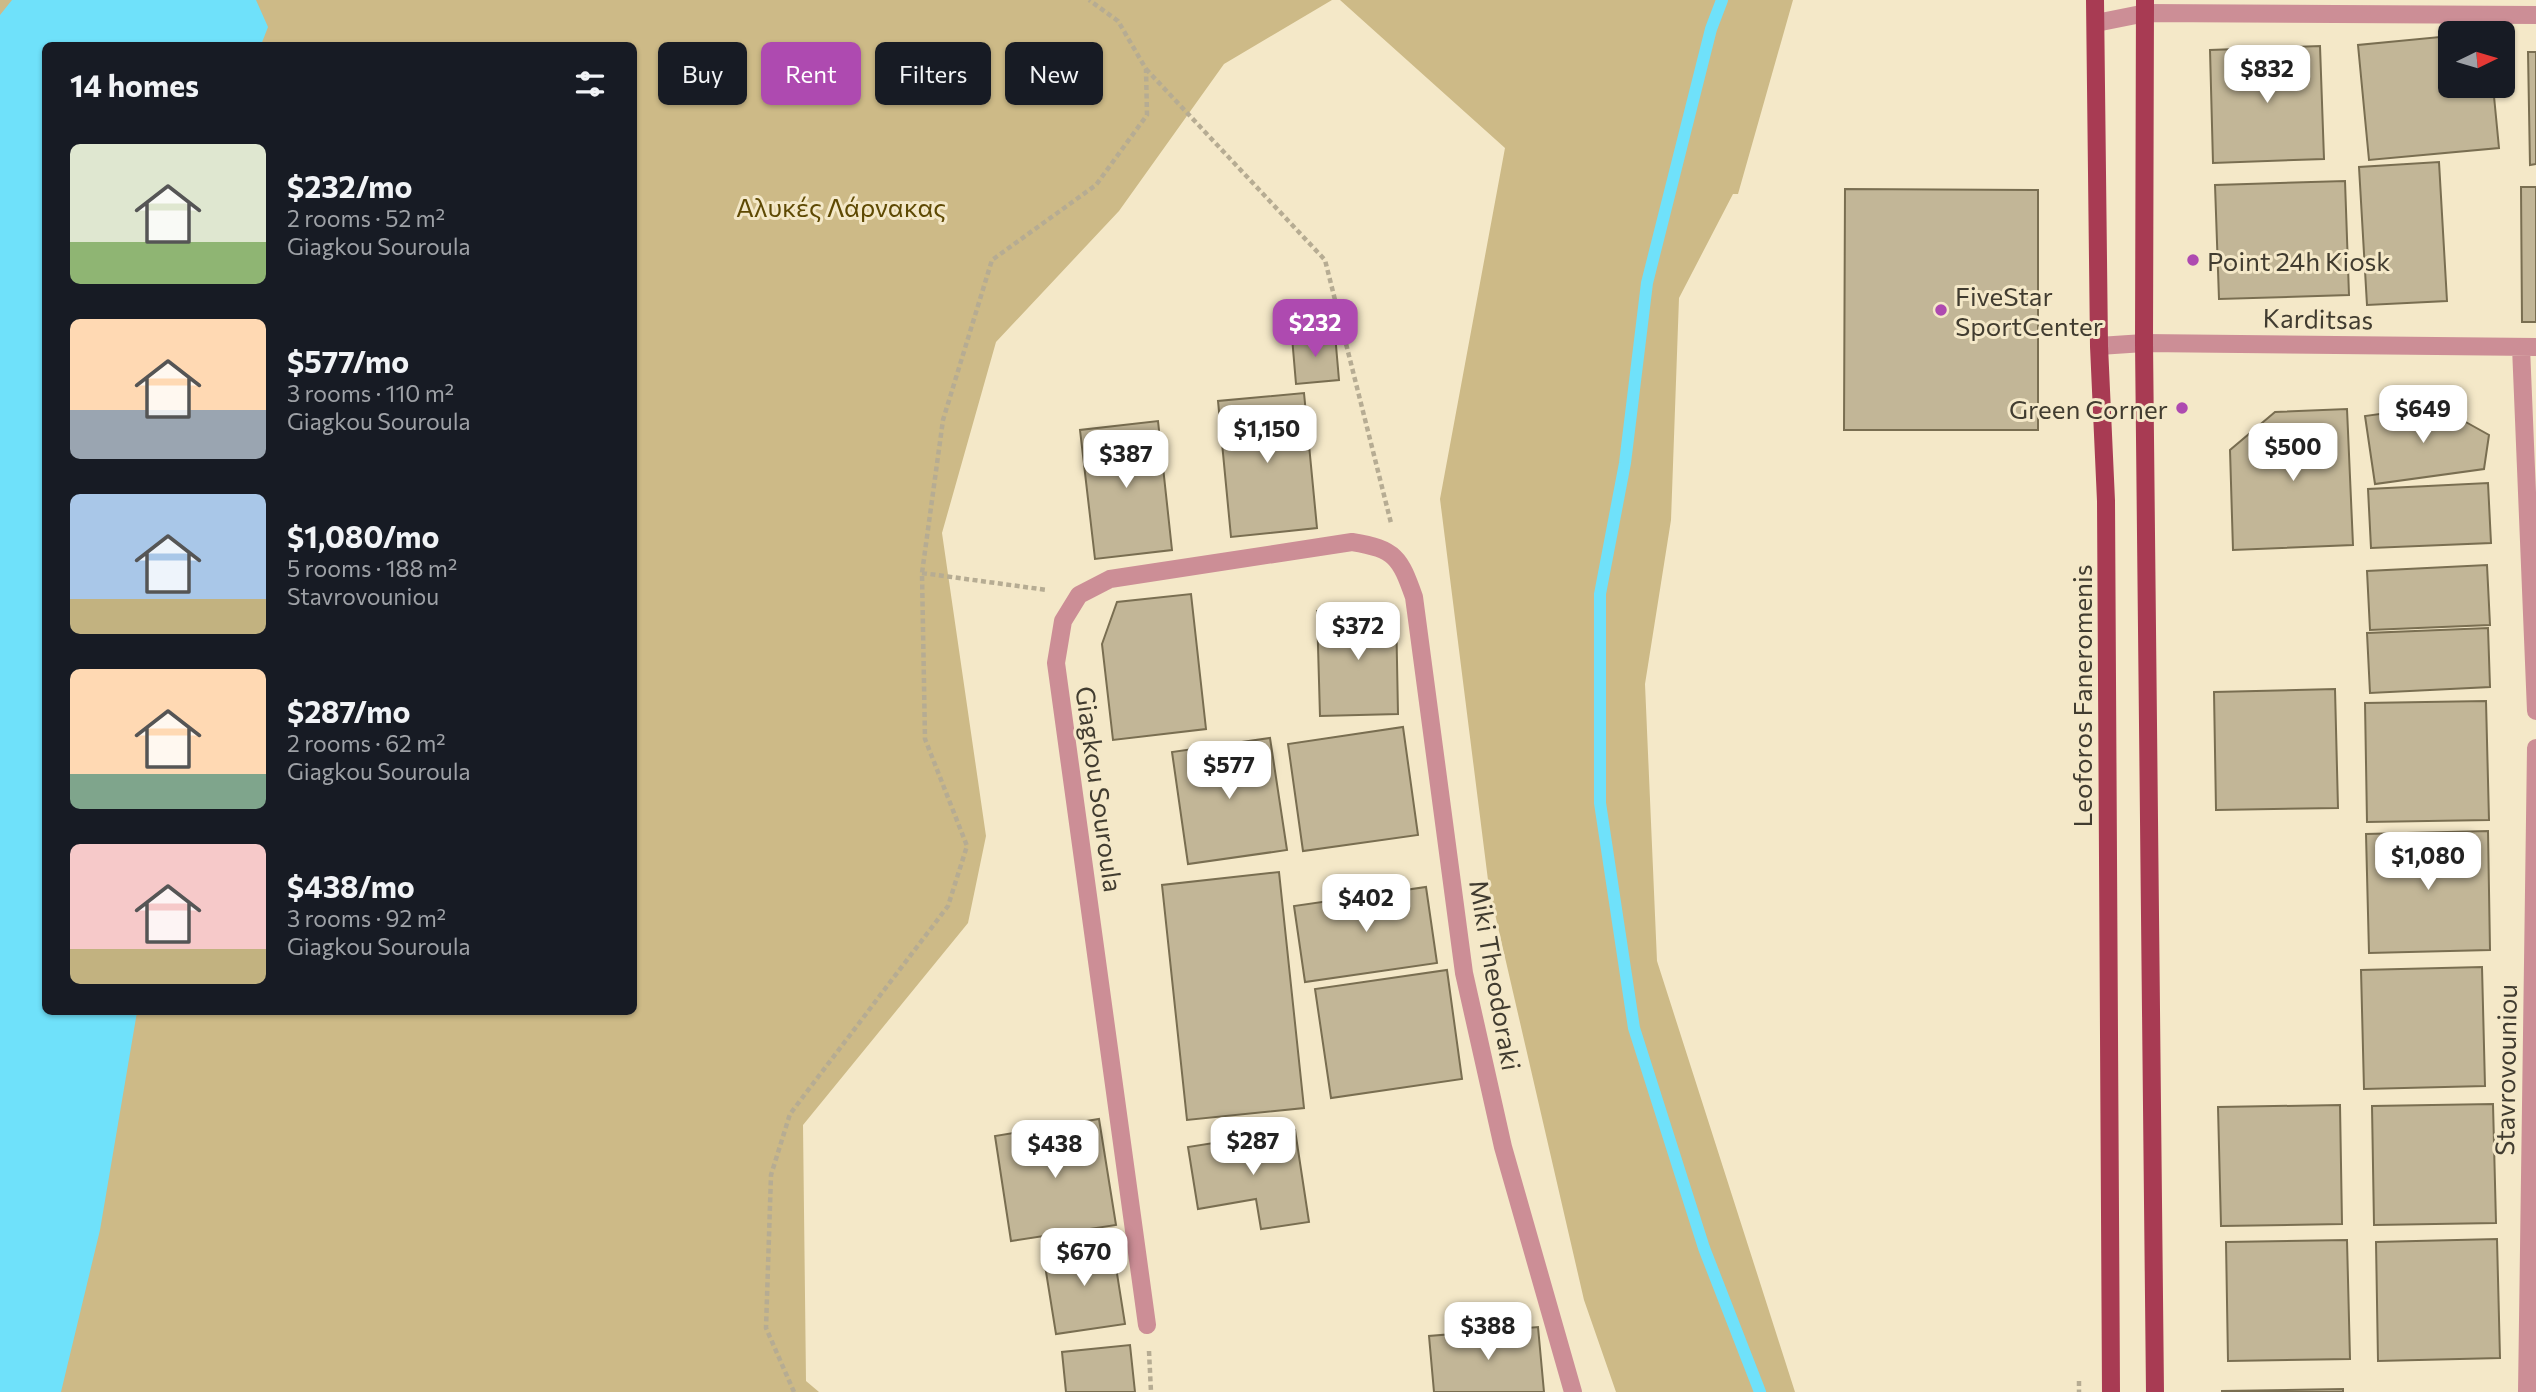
<!DOCTYPE html>
<html lang="en">
<head>
<meta charset="utf-8">
<style>
  body { margin:0; font-family:Commissioner,sans-serif; background:#242831; color:#f1f3f6; height:100vh; display:flex; flex-direction:column; font-size:26px; white-space:nowrap }
  * { box-sizing:border-box; margin:0 }
  p { font-size:23px; color:#9ea1a6 }
  .icon { flex:none; width:38px; height:38px; fill:none; stroke:currentColor; stroke-width:2; stroke-linecap:round; stroke-linejoin:round }
  .map { position:relative; flex:1; overflow:hidden }
  .panel { position:absolute; left:42px; top:42px; width:595px; height:973px; display:flex; flex-direction:column; background:#171b24; border-radius:10px; box-shadow:0 2px 5px #0004 }
  .panel>* { flex:none }
  .guide { position:absolute; left:658px; top:42px; width:665px; height:63px; display:flex; gap:14px }
  .needle { width:46px; rotate:85deg }
  .controls { position:absolute; left:2438px; top:21px; display:grid; gap:14px }
  .controls a { display:grid; place-items:center; width:77px; height:77px; border-radius:10px; background:#171b24; box-shadow:0 2px 5px #0004; font-size:35px }
  .price { position:absolute; translate:-50% -60px; padding:0 16px; border-radius:14px; background:#fff; color:#222; font-size:23px; line-height:46px; filter:drop-shadow(0 2px 4px #0008) }
  .price::after { content:''; position:absolute; left:50%; top:42px; width:21px; height:16px; margin-left:-10px; background:inherit; clip-path:polygon(0 0,100% 0,50% 100%) }
  .price.current { background:#ae4ab0; color:#fff }
  ul { padding:0; list-style:none }
  li { display:flex; align-items:center; gap:21px; height:175px; padding:0 28px }
  li span { display:grid; place-items:center; flex:none; width:196px; height:140px; border-radius:10px; color:#555 }
  li>.icon { margin-inline-start:auto }
  span .icon { width:84px; height:84px; fill:#fffc; stroke-width:1 }
  li b { font-size:30px }
  h2 { display:flex; justify-content:space-between; align-items:center; height:84px; padding:0 28px; font-size:30px }
  .chip { padding:0 24px; border-radius:10px; background:#171b24; box-shadow:0 2px 5px #0004; font-size:24px; line-height:63px }
  .chip.current { background:#ae4ab0; color:#fff }
  .map>svg:first-child { display:block }
</style>
</head>
<body>
<div class="map">
<svg width="2536" height="1392" viewBox="0 0 2536 1392">
  <rect width="100%" height="100%" fill="#f4e8c8"/>
  <!-- green -->
  <path fill="#cdba87" fill-rule="evenodd" d="M0,0H1332L1224,64L1119,211L996,342L942,533L986,836L968,923L803,1125L806,1381L819,1392H0ZM46,46H634V1012H46Z
    M1340,0H1793L1738,194H1733L1679,298L1671,520L1645,684L1657,961L1795,1392H1616L1584,1300L1489,888L1440,499L1505,148Z"/>
  <!-- water -->
  <path fill="#6fe1fa" d="M12,0H256L268,27L261,45L46,46V1012H137L100,1230L61,1392H0V15Z"/>
  <g fill="none" stroke-linecap="round" stroke-linejoin="round">
    <!-- stream -->
    <path stroke="#6fe1fa" stroke-width="12" d="M1722,0L1711,29L1647,283L1625,463L1600,594V803L1634,1028L1704,1248L1760,1392"/>
  </g>
  <!-- building -->
  <path fill="#c2b697" stroke="#796e51" stroke-width="2" d="M2450,36V86H2493L2499,148L2369,160L2358,45Z
    M2320,46L2324,159L2213,163L2210,50Z
    M2528,52H2536V164L2530,165Z
    M2439,162L2447,301L2367,305L2359,167Z
    M2345,181L2349,295L2219,299L2215,185Z
    M2521,187H2536V322H2522Z
    M1845,189L2038,190V430H1844Z
    M1335,334L1339,380L1296,384L1292,337Z
    M1304,393L1317,528L1231,537L1218,401Z
    M2437,406L2489,435L2484,469L2375,484L2365,416Z
    M2347,409L2353,545L2233,550L2230,450L2275,412Z
    M1158,421L1172,550L1095,559L1080,430Z
    M2488,483L2491,543L2371,548L2368,489Z
    M2487,565L2490,625L2370,630L2367,571Z
    M1191,594L1206,729L1113,740L1102,644L1117,602Z
    M1396,609L1398,714L1320,716L1317,611Z
    M2488,628L2490,687L2370,693L2367,633Z
    M2335,689L2338,808L2216,810L2214,692Z
    M2486,701L2489,820L2367,822L2365,703Z
    M1403,727L1418,835L1303,851L1288,744Z
    M1270,738L1287,850L1188,864L1172,752Z
    M2488,831L2490,950L2369,953L2366,834Z
    M1279,872L1304,1108L1187,1120L1162,885Z
    M1426,887L1437,963L1305,982L1294,906Z
    M2482,967L2485,1086L2364,1089L2361,970Z
    M1447,970L1462,1079L1331,1098L1315,989Z
    M2493,1104L2496,1223L2374,1225L2372,1106Z
    M2340,1105L2342,1224L2221,1226L2218,1107Z
    M1099,1119L1116,1225L1011,1241L995,1136Z
    M1295,1130L1309,1222L1261,1229L1256,1199L1198,1209L1188,1147Z
    M2497,1239L2500,1358L2378,1361L2376,1242Z
    M2347,1240L2350,1359L2228,1361L2226,1242Z
    M1112,1242L1125,1324L1056,1334L1043,1253Z
    M1538,1327L1544,1392H1434L1429,1336Z
    M1130,1345L1135,1392H1066L1062,1352Z
    M2343,1389V1392H2222V1391Z"/>
  <g fill="none" stroke-linecap="round" stroke-linejoin="round">
    <!-- path -->
    <path stroke="#b6ac93" stroke-width="4.5" stroke-dasharray="5 3.5" stroke-linecap="butt" d="M1146,69L1325,260L1391,523
      M922,573L1047,590
      M1149,1351L1151,1392
      M2079,1381V1392
      M794,1392L766,1328L771,1175L790,1114L948,906L967,846L925,739L922,573L943,420L992,260L1096,185L1147,115L1146,69L1118,21L1089,0"/>
    <!-- minor -->
    <path stroke="#cc8e96" stroke-width="18" d="M2096,23L2146,13L2536,15
      M2099,346L2144,343L2536,347
      M2521,347L2536,711
      M1147,1325L1056,663L1063,621L1079,595L1110,579L1352,542C1396,549 1400,558 1414,597L1464,973L1503,1147L1573,1392
      M2527,1392L2536,748"/>
    <!-- major -->
    <path stroke="#a83b53" stroke-width="18" d="M2095,0L2099,346L2106,501L2111,1392
      M2145,0L2144,343L2155,1392"/>
  </g>
  <!-- markers -->
  <g fill="#ae4ab0" stroke="#f4e8c8" stroke-width="2.5">
    <circle cx="2193" cy="260" r="7"/>
    <circle cx="1941" cy="310" r="7"/>
    <circle cx="2182" cy="408" r="7"/>
  </g>
  <g text-anchor="middle" dominant-baseline="central" stroke-width="6" stroke-linejoin="round" paint-order="stroke">
    <!-- park labels -->
    <g font-size="26" fill="#5e4903" stroke="#f4e8c8">
      <text x="841" y="206">Αλυκές Λάρνακας</text>
    </g>
    <!-- poi labels -->
    <g font-size="26" fill="#413c30" stroke="#f4e8c8" text-anchor="start">
      <text x="2207" y="260">Point 24h Kiosk</text>
      <text x="1955" y="295">FiveStar<tspan x="1955" dy="30">SportCenter</tspan></text>
      <text x="2168" y="408" text-anchor="end">Green Corner</text>
    </g>
    <!-- street labels -->
    <g font-size="26" fill="#413c30" stroke="#f4e8c8">
      <text transform="translate(2318 318) rotate(1)">Karditsas</text>
      <text transform="translate(2081 696) rotate(-90)">Leoforos Faneromenis</text>
      <text transform="translate(1100 789) rotate(82)">Giagkou Souroula</text>
      <text transform="translate(1496 975) rotate(80)">Miki Theodoraki</text>
      <text transform="translate(2505 1070) rotate(-89)">Stavrovouniou</text>
    </g>
  </g>
</svg>
<div class="controls">
<a><svg class="needle" viewBox="-14 -14 28 28"><path d="M0-13l5 13h-10z" fill="#e53935"/><path d="M0 13l5-13h-10z" fill="#9ea1a6"/></svg></a>
</div>
<b class="price" style="left:2267px;top:105px">$832</b>
<b class="price current" style="left:1315px;top:359px">$232</b>
<b class="price" style="left:2423px;top:445px">$649</b>
<b class="price" style="left:1267px;top:465px">$1,150</b>
<b class="price" style="left:2293px;top:483px">$500</b>
<b class="price" style="left:1126px;top:490px">$387</b>
<b class="price" style="left:1358px;top:662px">$372</b>
<b class="price" style="left:1229px;top:801px">$577</b>
<b class="price" style="left:2428px;top:892px">$1,080</b>
<b class="price" style="left:1366px;top:934px">$402</b>
<b class="price" style="left:1253px;top:1177px">$287</b>
<b class="price" style="left:1055px;top:1180px">$438</b>
<b class="price" style="left:1084px;top:1288px">$670</b>
<b class="price" style="left:1488px;top:1362px">$388</b>
<div class="guide">
<a class="chip">Buy</a>
<a class="chip current">Rent</a>
<a class="chip">Filters</a>
<a class="chip">New</a>
</div>
<section class="panel">
<h2>14 homes<svg class="icon" aria-label="filters" viewBox="0 0 24 24"><path d="M4 7h16M4 17h16"/><circle cx="9" cy="7" r="2"/><circle cx="15" cy="17" r="2"/></svg></h2>
<ul>
<li><span style="background:linear-gradient(#dfe7d0 70%,#8fb573 0)"><svg class="icon" aria-label="home" viewBox="0 0 24 24"><path d="M3 11l9-7 9 7M6 9v11h12V9"/></svg></span><div><b>$232/mo</b><p>2 rooms · 52 m²</p><p>Giagkou Souroula</p></div></li>
<li><span style="background:linear-gradient(#ffd9b3 65%,#9aa5b1 0)"><svg class="icon" aria-label="home" viewBox="0 0 24 24"><path d="M3 11l9-7 9 7M6 9v11h12V9"/></svg></span><div><b>$577/mo</b><p>3 rooms · 110 m²</p><p>Giagkou Souroula</p></div></li>
<li><span style="background:linear-gradient(#a9c7e8 75%,#c2b280 0)"><svg class="icon" aria-label="home" viewBox="0 0 24 24"><path d="M3 11l9-7 9 7M6 9v11h12V9"/></svg></span><div><b>$1,080/mo</b><p>5 rooms · 188 m²</p><p>Stavrovouniou</p></div></li>
<li><span style="background:linear-gradient(#ffd9b3 75%,#7fa58c 0)"><svg class="icon" aria-label="home" viewBox="0 0 24 24"><path d="M3 11l9-7 9 7M6 9v11h12V9"/></svg></span><div><b>$287/mo</b><p>2 rooms · 62 m²</p><p>Giagkou Souroula</p></div></li>
<li><span style="background:linear-gradient(#f6c9c9 75%,#c2b280 0)"><svg class="icon" aria-label="home" viewBox="0 0 24 24"><path d="M3 11l9-7 9 7M6 9v11h12V9"/></svg></span><div><b>$438/mo</b><p>3 rooms · 92 m²</p><p>Giagkou Souroula</p></div></li>
</ul>
</section>
</div>
</body>
</html>
